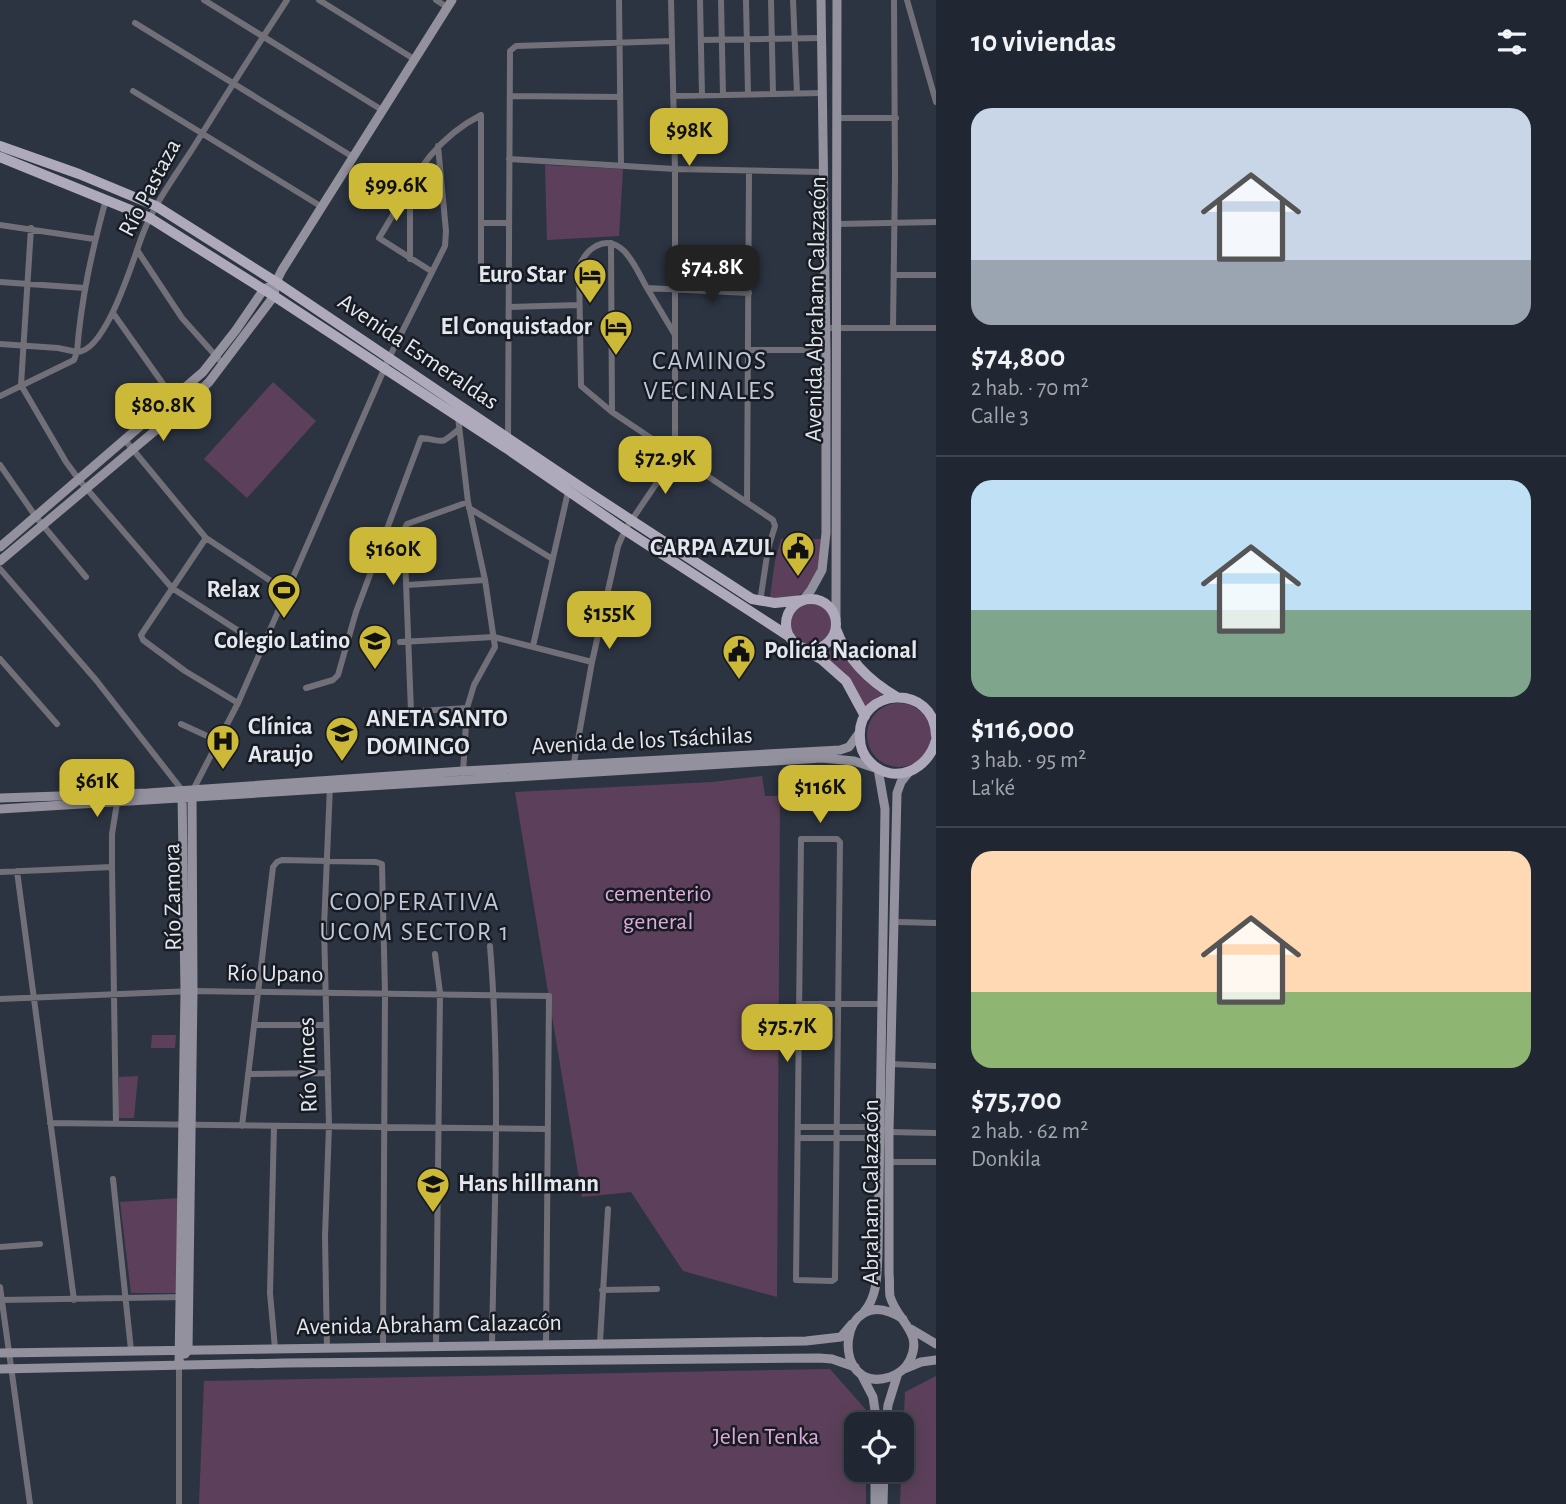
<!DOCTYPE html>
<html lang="es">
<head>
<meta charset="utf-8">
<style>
  body { margin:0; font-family:"Alegreya Sans",sans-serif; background:#292f3a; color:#f1f3f6; height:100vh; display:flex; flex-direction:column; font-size:26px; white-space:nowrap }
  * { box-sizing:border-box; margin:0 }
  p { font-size:23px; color:#a2a5ac }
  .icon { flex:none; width:38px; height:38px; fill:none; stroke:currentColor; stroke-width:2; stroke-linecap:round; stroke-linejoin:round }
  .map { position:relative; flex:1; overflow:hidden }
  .details { display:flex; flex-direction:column; background:#212732; width:630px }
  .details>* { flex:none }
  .buttons { position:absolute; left:844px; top:1412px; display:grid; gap:14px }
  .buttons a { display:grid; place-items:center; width:70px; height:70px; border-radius:14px; background:#212732; box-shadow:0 4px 18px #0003,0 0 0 2px #3e444d; font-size:35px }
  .price { position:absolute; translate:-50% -60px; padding:0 16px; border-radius:14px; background:#cdb938; color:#111; font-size:23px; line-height:46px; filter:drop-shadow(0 2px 4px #0008) }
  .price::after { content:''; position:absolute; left:50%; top:42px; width:21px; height:16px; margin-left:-10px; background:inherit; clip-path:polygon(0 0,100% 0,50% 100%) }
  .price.current { background:#222; color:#fff }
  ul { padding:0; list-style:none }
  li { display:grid; align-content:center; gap:14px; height:371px; padding:0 35px }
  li+li { border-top:2px solid #3e444d }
  li span { display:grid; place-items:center; height:217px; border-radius:21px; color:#555 }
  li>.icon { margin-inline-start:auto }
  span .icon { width:126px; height:126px; fill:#fffc; stroke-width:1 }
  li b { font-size:30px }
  h2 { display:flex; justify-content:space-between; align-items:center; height:84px; padding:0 35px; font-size:30px }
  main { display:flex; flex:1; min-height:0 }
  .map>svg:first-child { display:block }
</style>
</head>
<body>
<main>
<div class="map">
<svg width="936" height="1504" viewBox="0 0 936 1504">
  <rect width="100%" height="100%" fill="#2c3442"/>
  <!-- green -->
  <path fill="#5c405b" d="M545,165L623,169L619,236L547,240Z
    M273,382L316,421L247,498L204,459Z
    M781,539H821C820,573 813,605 770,597L775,561Z
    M790 623a21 21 0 1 1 42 0a21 21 0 1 1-42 0Z
    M841,640L886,695C877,694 871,702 866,708L846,674L822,655L834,649Z
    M867 735a32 32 0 1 1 64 0a32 32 0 1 1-64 0Z
    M762,776L765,796H780L777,1297L683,1271L631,1192L582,1197L515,792L712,782Z
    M152,1035H176L175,1048H151Z
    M138,1076L134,1118H118L119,1077Z
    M180,1198L177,1293H131L120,1202Z
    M830,1369L867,1411V1424H856V1470H866V1504H199L204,1381Z
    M936,1376V1504H900L905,1392Z"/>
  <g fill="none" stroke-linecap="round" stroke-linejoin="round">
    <!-- street -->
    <path stroke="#717078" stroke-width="6" d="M204,0L382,110
      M319,0L414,59
      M436,0L447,7
      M619,0L621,165
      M700,0L702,95
      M721,0L723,95
      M746,0L748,94
      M771,0L773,94
      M793,0L797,93
      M907,0L936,102
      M135,23L353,157
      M701,40L821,38
      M133,91L322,207
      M510,96L620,97
      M673,96L822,93
      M838,118H896
      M509,159L675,169L823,172
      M482,223H509
      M838,224L936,222
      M0,225L94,239
      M31,228L21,385L66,462L80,481L172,588L262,646
      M611,243L612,412
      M137,250L182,318L223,364
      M410,259V190
      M431,271L379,238C411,187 425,144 481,115V282
      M895,275H936
      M0,282L85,288
      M647,288L675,335
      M749,293L647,288C637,271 623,232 596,246C587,251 582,258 579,268L581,386L612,412L773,520L775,526L768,549L760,602
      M509,307L579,305
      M113,313L173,398
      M826,328H936
      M893,328L895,175L894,0
      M0,344L58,348L77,352C81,299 92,251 106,199
      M749,350H827
      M0,396L74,360L77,352C106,352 133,260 142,236C154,204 175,176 193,148C224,98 255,49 287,0
      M458,417L468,502L485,580L495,647L474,685L467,708L463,773
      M125,440L206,538L286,591
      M508,440L510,51L516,46L672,41
      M0,465L36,517L86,577
      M747,502L749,171
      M469,508L551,558
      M206,538L141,635L143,640L185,671L238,703
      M0,569L96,680L182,790
      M407,585L485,580
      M400,642L494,637L592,662
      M533,646L568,492
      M0,659L57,724
      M306,688L333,680L338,675L356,612L421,438C445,440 438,447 459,429
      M411,712L404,530L407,524L468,502
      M374,714L467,708
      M181,724L218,741
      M573,768L592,662L618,546L625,530L675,456V169L671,0
      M193,790L238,703L389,358L445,246L446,231L438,146
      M801,839H837L840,842L835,1279L832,1281L796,1280Z
      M17,871L74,1300
      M0,872L112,867
      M898,922L936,923
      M490,946C501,1079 494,1213 492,1346
      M435,954L440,993L436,1346
      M0,999L193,991L549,996L546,1344
      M801,1004H880
      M254,1025H326
      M891,1064L936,1066
      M248,1074L328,1073
      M50,1123L547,1129
      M116,1124L112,867V834L117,803
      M242,1126L273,867L277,862L282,860L376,862L382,864L385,993L383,1347
      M274,1126L270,1293L275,1348
      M799,1127H879
      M889,1132L936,1133
      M799,1138H879
      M893,1162H936
      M113,1179L131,1350
      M0,1247L40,1244
      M0,1287L30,1504
      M602,1290L657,1289
      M0,1300L184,1297
      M600,1342L608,1209
      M327,1349L325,1236L329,1126L324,927L330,786
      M179,1504V1365"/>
    <!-- secondary -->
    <path stroke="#93919e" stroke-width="9" d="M0,547L203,372L236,330L264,289L269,287
      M0,561L188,403L209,382L274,296L276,282L282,270L452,0
      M803,600L811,590L822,570L826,533V350L821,0
      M836,618L837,0
      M0,798L148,793L463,771L840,750L849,747L859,733
      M0,809L822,758L854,761L875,768
      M864,1312C878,1296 877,1273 878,1253L885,809L878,769
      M903,1319C837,1276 828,1397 890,1377C899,1374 906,1368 910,1360C924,1332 896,1320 890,1296C889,1289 890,1281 889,1274V1132L897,793L901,782L909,772
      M911,1329L936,1344
      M0,1353L806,1341L841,1337L852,1324
      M185,1354L188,1350L193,991L192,792
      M179,1365L185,992L182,793
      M0,1369L285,1363L819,1358L832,1359L855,1367
      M904,1369L921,1362L936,1360
      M861,1374L873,1397L877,1424
      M886,1424L888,1405L898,1373
      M875,1504V1470
      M883,1504L884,1470"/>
    <!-- primary -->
    <path stroke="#aeaabb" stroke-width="10" d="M0,146L79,174L156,206L276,282L588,492L752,599L775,603L803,600
      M0,157L150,218L274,296L506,448L625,530L790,637
      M786 624a25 25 0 1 1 50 0a25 25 0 1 1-50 0Z
      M836,629C847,659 869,681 897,697
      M802,649L821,659L846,681L865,716
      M936,736C935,682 856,687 860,738C860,747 864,756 870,762C894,787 929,769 936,740"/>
  </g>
  <!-- icons -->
  <defs>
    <symbol id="hotel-pin" viewBox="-11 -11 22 30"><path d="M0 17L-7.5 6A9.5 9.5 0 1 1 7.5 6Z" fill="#cdb938" stroke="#181c22"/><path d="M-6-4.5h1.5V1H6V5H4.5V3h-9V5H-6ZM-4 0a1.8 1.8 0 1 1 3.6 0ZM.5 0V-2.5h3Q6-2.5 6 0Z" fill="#111"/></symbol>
    <symbol id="civic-pin" viewBox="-11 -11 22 30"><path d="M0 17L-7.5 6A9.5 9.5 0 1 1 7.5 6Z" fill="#cdb938" stroke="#181c22"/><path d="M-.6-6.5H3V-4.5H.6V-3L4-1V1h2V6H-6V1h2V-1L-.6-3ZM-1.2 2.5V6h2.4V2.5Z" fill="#111"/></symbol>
    <symbol id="stadium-pin" viewBox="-11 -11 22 30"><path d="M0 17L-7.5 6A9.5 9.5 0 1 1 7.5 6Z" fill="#cdb938" stroke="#181c22"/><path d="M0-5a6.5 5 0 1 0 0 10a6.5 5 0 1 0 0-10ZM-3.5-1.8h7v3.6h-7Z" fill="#111"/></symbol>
    <symbol id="university-pin" viewBox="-11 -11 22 30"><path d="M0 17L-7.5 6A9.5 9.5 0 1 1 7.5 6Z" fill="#cdb938" stroke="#181c22"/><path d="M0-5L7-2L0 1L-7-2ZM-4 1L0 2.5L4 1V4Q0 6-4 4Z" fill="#111"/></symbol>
    <symbol id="hospital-pin" viewBox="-11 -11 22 30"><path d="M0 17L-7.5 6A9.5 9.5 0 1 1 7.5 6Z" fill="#cdb938" stroke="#181c22"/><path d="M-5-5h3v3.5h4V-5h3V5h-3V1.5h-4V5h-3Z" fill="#111"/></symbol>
    <symbol id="school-pin" viewBox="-11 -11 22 30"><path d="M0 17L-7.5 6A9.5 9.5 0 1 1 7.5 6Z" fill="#cdb938" stroke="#181c22"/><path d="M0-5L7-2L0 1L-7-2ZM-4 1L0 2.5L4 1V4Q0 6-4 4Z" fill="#111"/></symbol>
  </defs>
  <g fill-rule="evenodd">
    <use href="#hotel-pin" x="571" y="256" width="38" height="52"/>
    <use href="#hotel-pin" x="597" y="308" width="38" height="52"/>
    <use href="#civic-pin" x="779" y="529" width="38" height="52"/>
    <use href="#stadium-pin" x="265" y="571" width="38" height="52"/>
    <use href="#university-pin" x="356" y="622" width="38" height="52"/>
    <use href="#civic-pin" x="720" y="632" width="38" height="52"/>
    <use href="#university-pin" x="323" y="714" width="38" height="52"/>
    <use href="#hospital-pin" x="204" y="722" width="38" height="52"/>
    <use href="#school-pin" x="414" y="1165" width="38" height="52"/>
  </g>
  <g text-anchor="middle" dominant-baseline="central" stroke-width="5" stroke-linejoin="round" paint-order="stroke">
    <!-- street labels -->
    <g font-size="24" fill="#e2e7f0" stroke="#181c22">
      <text transform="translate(150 188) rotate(-62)">Río Pastaza</text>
      <text transform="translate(816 309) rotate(-89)">Avenida Abraham Calazacón</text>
      <text transform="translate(418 352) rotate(34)">Avenida Esmeraldas</text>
      <text transform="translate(642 741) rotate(-3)">Avenida de los Tsáchilas</text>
      <text transform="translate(173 897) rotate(-91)">Río Zamora</text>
      <text transform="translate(275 974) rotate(1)">Río Upano</text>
      <text transform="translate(308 1065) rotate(-92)">Río Vinces</text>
      <text transform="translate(871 1192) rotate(-90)">Abraham Calazacón</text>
      <text transform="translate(429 1325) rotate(-1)">Avenida Abraham Calazacón</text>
    </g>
    <!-- poi labels -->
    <g font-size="24" font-weight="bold" fill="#e2e7f0" stroke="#181c22" text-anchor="end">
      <text x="566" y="275">Euro Star</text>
      <text x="592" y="327">El Conquistador</text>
      <text x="774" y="548">CARPA AZUL</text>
      <text x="260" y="590">Relax</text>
      <text x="350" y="641">Colegio Latino</text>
      <text x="764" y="651" text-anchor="start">Policía Nacional</text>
      <text x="366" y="719" text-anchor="start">ANETA SANTO<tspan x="366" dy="28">DOMINGO</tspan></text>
      <text x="248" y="727" text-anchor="start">Clínica<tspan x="248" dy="28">Araujo</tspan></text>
      <text x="458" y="1184" text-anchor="start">Hans hillmann</text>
    </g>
    <!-- park labels -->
    <g font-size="24" fill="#deaadc" stroke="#181c22">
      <text x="658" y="894">cementerio<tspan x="658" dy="28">general</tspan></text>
      <text x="766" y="1437">Jelen Tenka</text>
    </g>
    <!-- neighbourhood labels -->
    <g font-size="26" letter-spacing="2" fill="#bec8da" stroke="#181c22">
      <text x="710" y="361">CAMINOS<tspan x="710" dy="30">VECINALES</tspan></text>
      <text x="415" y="902">COOPERATIVA<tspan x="415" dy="30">UCOM SECTOR 1</tspan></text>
    </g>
  </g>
</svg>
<div class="buttons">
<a><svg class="icon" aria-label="locate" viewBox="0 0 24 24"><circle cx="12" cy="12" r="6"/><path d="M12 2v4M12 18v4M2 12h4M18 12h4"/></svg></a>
</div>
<b class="price" style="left:689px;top:168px">$98K</b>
<b class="price" style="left:396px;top:223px">$99.6K</b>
<b class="price current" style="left:712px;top:305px">$74.8K</b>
<b class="price" style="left:163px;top:443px">$80.8K</b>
<b class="price" style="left:665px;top:496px">$72.9K</b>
<b class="price" style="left:393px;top:587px">$160K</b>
<b class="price" style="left:609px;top:651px">$155K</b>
<b class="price" style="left:97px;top:819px">$61K</b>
<b class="price" style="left:820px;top:825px">$116K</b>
<b class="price" style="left:787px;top:1064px">$75.7K</b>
</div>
<section class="details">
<h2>10 viviendas<svg class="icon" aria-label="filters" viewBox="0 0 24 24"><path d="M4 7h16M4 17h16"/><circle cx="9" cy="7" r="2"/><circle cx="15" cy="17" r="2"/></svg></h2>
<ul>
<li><span style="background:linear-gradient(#c9d6e8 70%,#9aa5b1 0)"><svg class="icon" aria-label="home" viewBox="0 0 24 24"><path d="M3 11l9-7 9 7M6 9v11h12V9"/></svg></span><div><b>$74,800</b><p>2 hab. · 70 m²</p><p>Calle 3</p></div></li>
<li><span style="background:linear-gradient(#bfe0f5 60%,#7fa58c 0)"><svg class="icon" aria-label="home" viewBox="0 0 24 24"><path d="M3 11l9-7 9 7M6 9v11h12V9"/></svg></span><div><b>$116,000</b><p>3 hab. · 95 m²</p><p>La'ké</p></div></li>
<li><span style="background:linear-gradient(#ffd9b3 65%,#8fb573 0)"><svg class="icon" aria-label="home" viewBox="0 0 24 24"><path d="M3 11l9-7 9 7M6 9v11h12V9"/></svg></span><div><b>$75,700</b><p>2 hab. · 62 m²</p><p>Donkila</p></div></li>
</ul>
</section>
</main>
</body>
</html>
